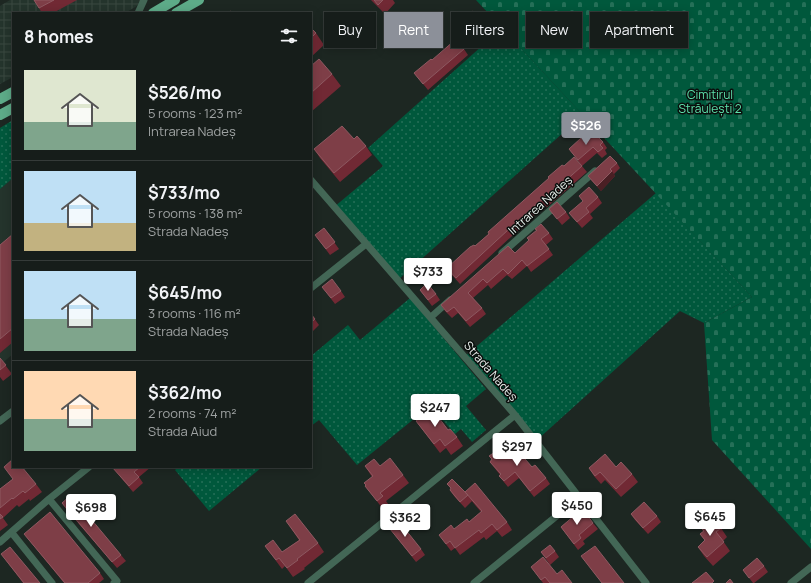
<!DOCTYPE html>
<html lang="en">
<head>
<meta charset="utf-8">
<style>
  body { margin:0; font-family:Manrope,sans-serif; background:#232a27; color:#f1f3f6; height:100vh; display:flex; flex-direction:column; font-size:15px; white-space:nowrap }
  * { box-sizing:border-box; margin:0 }
  p { font-size:13px; color:#9ea2a2 }
  .icon { flex:none; width:22px; height:22px; fill:none; stroke:currentColor; stroke-width:2; stroke-linecap:round; stroke-linejoin:round }
  .map { position:relative; flex:1; overflow:hidden }
  .drawer { position:absolute; left:12px; top:12px; width:300px; height:456px; display:flex; flex-direction:column; background:#161d1a; border-radius:0px; box-shadow:0 2px 10px #0003,0 0 0 1px #353b39 }
  .drawer>* { flex:none }
  .banner { position:absolute; left:324px; top:12px; width:380px; height:36px; display:flex; gap:8px }
  .price { position:absolute; translate:-50% -34px; padding:0 9px; border-radius:4px; background:#fff; color:#222; font-size:13px; line-height:26px; filter:drop-shadow(0 1px 2px #0008) }
  .price::after { content:''; position:absolute; left:50%; top:24px; width:12px; height:9px; margin-left:-6px; background:inherit; clip-path:polygon(0 0,100% 0,50% 100%) }
  .price.selected { background:#8c9099; color:#fff }
  ul { padding:0; list-style:none }
  li { display:flex; align-items:center; gap:12px; height:100px; padding:0 12px }
  li+li { border-top:1px solid #353b39 }
  li span { display:grid; place-items:center; flex:none; width:112px; height:80px; border-radius:0px; color:#555 }
  li>.icon { margin-inline-start:auto }
  span .icon { width:48px; height:48px; fill:#fffc; stroke-width:1 }
  li b { font-size:17px }
  h2 { display:flex; justify-content:space-between; align-items:center; height:48px; padding:0 12px; font-size:17px }
  .tag { padding:0 14px; border-radius:0px; background:#161d1a; box-shadow:0 2px 10px #0003,0 0 0 1px #353b39; font-size:14px; line-height:36px }
  .tag.selected { background:#8c9099; color:#fff }
  .map>svg:first-child { display:block }
</style>
</head>
<body>
<div class="map">
<svg width="811" height="583" viewBox="0 0 811 583">
  <defs>
    <pattern id="industrial-grid" width="8" height="8" patternUnits="userSpaceOnUse"><rect width="8" height="8" fill="#24342c"/><path d="M0 4h8M4 0v8" fill="none" stroke="#394840"/></pattern>
    <pattern id="grass-dots" width="8" height="8" patternUnits="userSpaceOnUse"><rect width="8" height="8" fill="#00583c"/><path d="M2 2h.1M6 6h.1" fill="none" stroke="#257058" stroke-width="1.8" stroke-linecap="round"/></pattern>
    <pattern id="cemetery-stones" width="16" height="16" patternUnits="userSpaceOnUse"><rect width="16" height="16" fill="#00583c"/><path d="M2 7V4a2 2 0 0 1 4 0v3zM10 15v-3a2 2 0 0 1 4 0v3z" fill="#257058"/></pattern>
  </defs>
  <rect width="100%" height="100%" fill="#1d2722"/>
  <!-- built -->
  <path fill="#24342c" d="M13,120V354L0,365V128Z"/>
  <!-- industrial -->
  <path fill="url(#industrial-grid)" d="M10,0H147L125,13H13V77L0,84V6Z"/>
  <!-- grass -->
  <path fill="url(#grass-dots)" d="M502,28L583,115L398,280L334,207L383,166L368,148Z
    M13,120V178L0,189V128Z
    M656,193L752,297L704,323L680,311L537,440L464,357Z
    M410,298L486,389L466,406L486,430L472,442L461,429L455,434L430,406L357,465L319,420L311,426V356L348,325L360,340Z
    M178,467H262L209,511L175,470Z"/>
  <!-- cemetery -->
  <path fill="url(#cemetery-stones)" d="M476,0H811V549L712,440L704,323L752,297Z"/>
  <g fill="none" stroke-linecap="round" stroke-linejoin="round">
    <!-- street -->
    <path stroke="#436756" stroke-width="7" d="M138,13L144,0
      M311,180L515,415L646,583
      M502,253L595,171
      M311,288L366,244
      M431,317L450,300
      M0,421L13,411
      M49,499L117,581L114,583
      M12,533L52,583
      M0,542L49,499L89,467
      M308,583L515,415
      M474,583L580,497
      M791,583L811,567"/>
    <!-- primary -->
    <path stroke="#5dab88" stroke-width="10" d="M153,13L175,0
      M176,13L199,0
      M0,99L13,92
      M0,115L13,108"/>
  </g>
  <!-- wall -->
  <path fill="#712934" d="M34,0H77L53,13H42Z
    M371,0H393L395,3L385,14Z
    M463,19L488,28L492,34L482,42L467,25Z
    M311,28L316,33L324,45L311,57Z
    M464,49L468,55L428,90L419,79L414,73Z
    M311,66L332,74L341,86L311,112Z
    M354,139L366,146L372,155L340,182L320,158L314,149Z
    M584,142H603L607,148L605,150L607,154L602,158L597,153L582,166L569,149Z
    M617,163L620,168L614,174L615,176L601,191L592,181L588,176Z
    M564,166H582L587,172L547,207L546,206L538,212L460,284L451,274L447,268L475,246Z
    M579,196L598,197L602,203L590,214L593,218L582,228L574,219L569,213L583,201Z
    M549,209L566,212L570,218L562,225Z
    M324,228L339,249L330,255L315,235Z
    M549,233L553,239L546,245L553,255L531,272L527,266L512,279L507,275L491,289L488,285L473,298L482,308L486,314L470,327L458,313L452,318L445,311L441,305L515,253Z
    M13,234V342L0,353V245Z
    M322,287L341,291L345,297L335,304Z
    M420,290L436,294L440,300L432,306Z
    M311,314L319,325L313,331L311,329Z
    M0,358L12,374L3,381L0,377Z
    M416,421L448,430L457,437L463,446L451,455L446,448L440,453Z
    M489,456H499L532,467L546,478L550,484L534,497L519,478L508,487L499,476L500,475L490,462L492,460Z
    M365,466H380L403,475L409,483L386,501L389,505L383,509L365,486L372,477Z
    M4,467L36,484L42,492L30,501L29,499L19,507L17,505L3,518L8,525L0,531V489L13,479Z
    M112,467H151L139,477L143,483L133,492L117,473Z
    M616,467L632,474L638,482L621,497L605,480L601,484L594,476L589,468Z
    M447,484L468,495L472,501L465,508L454,496L450,490L451,489Z
    M465,492L507,522L512,530L502,537L497,531L486,540L484,537L460,555L455,548L451,551L439,535L454,529L469,522L481,512L470,499Z
    M62,503L121,555L126,561L117,568L66,509Z
    M631,514L657,516L661,522L648,534L635,520Z
    M575,515L593,523L598,529L583,541L585,544L578,550L561,527Z
    M286,521L318,543L324,552L304,568L305,569L293,577L285,566L282,569L265,546L282,552L299,540Z
    M700,527L721,528L727,537L723,541L730,551L713,566L704,556L698,547L705,541L700,534L703,531Z
    M390,529L421,549L425,555L416,562Z
    M24,534L100,573L104,579L99,583H64L29,540Z
    M555,551L559,557L550,565L541,552Z
    M1,554L40,583H23Z
    M581,556L624,583H602Z
    M764,566L768,572L754,583H753L743,570Z
    M531,567L557,574L572,583H543Z"/>
  <!-- shaded-wall -->
  <path fill="#4a1f24" d="M612,171L615,176L601,191L597,186Z"/>
  <!-- building -->
  <path fill="#7e3e47" stroke="#8e5961" d="M34,0H54L39,8Z
    M374,0H383L378,5Z
    M231,11L233,13H228Z
    M473,11L488,28L478,36L463,19Z
    M311,28L316,33L311,38Z
    M455,40L464,49L423,84L414,73L431,59L432,60Z
    M319,59L332,74L311,93V66Z
    M342,126L354,139L357,136L366,146L334,173L314,149Z
    M594,133L603,142L600,145L603,148L598,152L593,147L578,160L569,149L581,138L584,142Z
    M610,156L617,163L610,169L612,171L597,186L588,176Z
    M574,157L582,166L543,201L542,200L534,206L456,278L447,268L470,247L474,245L475,246L489,234L488,232L549,178L548,177L562,165L564,166Z
    M589,187L598,197L586,208L589,212L577,222L569,213L583,201L579,196Z
    M557,202L566,212L557,219L549,209Z
    M541,224L549,233L541,239L549,249L527,266L522,260L508,274L503,269L487,283L483,279L468,293L482,308L466,321L454,307L447,312L441,305L508,246L515,253L529,240L527,238L537,230L535,229Z
    M324,228L335,242L326,249L315,235Z
    M13,234V328L0,339V245Z
    M332,279L341,291L331,298L322,287Z
    M427,283L436,294L428,300L420,290Z
    M311,314L315,319L311,323Z
    M0,358L6,365L0,370Z
    M430,406L448,430L450,429L457,437L445,446L440,439L434,444L416,421L424,415L421,412Z
    M512,444L532,467L535,465L546,478L530,491L515,472L504,481L499,476L501,474L490,462L492,459L489,456L495,452L499,456Z
    M605,454L616,467L621,462L632,474L616,489L600,472L595,476L589,468Z
    M390,458L403,475L380,493L383,496L377,501L365,486L366,485L364,483L373,476L365,466L374,459L380,466Z
    M13,459V467H22L36,484L25,493L23,491L13,499L12,498L0,508V489L13,479L4,467Z
    M112,467H140L134,472L139,477L129,486Z
    M452,479L468,495L460,502L450,490L451,488L447,484Z
    M475,483L507,522L497,530L492,524L481,533L479,530L455,548L450,541L446,544L439,535L451,525L454,529L467,519L469,522L482,511L465,492Z
    M71,495L121,555L112,562L62,503Z
    M644,502L657,516L643,528L631,514Z
    M582,508L593,523L579,535L581,538L574,544L561,527L575,515L574,514Z
    M50,512L100,573L88,583H65L24,534Z
    M0,514L3,517L0,519Z
    M295,514L318,543L297,559L298,560L287,568L279,558L276,560L265,546L273,540L282,552L300,540L286,521Z
    M711,517L721,528L716,532L724,542L707,557L698,547L705,540L700,534L704,531L700,527Z
    M397,519L421,549L412,556L390,529L391,528L389,525Z
    M550,545L555,551L546,558L541,552Z
    M595,546L624,583H602L581,556Z
    M10,547L40,583H24L1,554Z
    M543,557L557,574L562,570L572,583H550L545,577L541,580L531,567Z
    M757,558L764,566L749,578L743,570Z
    M706,572L714,581L712,583H692Z
    M730,579L733,583H726Z"/>
  <g text-anchor="middle" dominant-baseline="central" stroke-width="3" stroke-linejoin="round" paint-order="stroke">
    <!-- park labels -->
    <g font-size="12" fill="#5de1ab" stroke="#0a0e0c">
      <text x="710" y="94">Cimitirul<tspan x="710" dy="14">Străulești 2</tspan></text>
    </g>
    <!-- street labels -->
    <g font-size="12" fill="#e7edea" stroke="#0a0e0c">
      <text transform="translate(540 205) rotate(-42)">Intrarea Nadeș</text>
      <text transform="translate(491 371) rotate(49)">Strada Nadeș</text>
    </g>
  </g>
</svg>
<b class="price selected" style="left:586px;top:146px">$526</b>
<b class="price" style="left:428px;top:292px">$733</b>
<b class="price" style="left:435px;top:428px">$247</b>
<b class="price" style="left:517px;top:467px">$297</b>
<b class="price" style="left:577px;top:526px">$450</b>
<b class="price" style="left:91px;top:528px">$698</b>
<b class="price" style="left:710px;top:537px">$645</b>
<b class="price" style="left:405px;top:538px">$362</b>
<div class="banner">
<a class="tag">Buy</a>
<a class="tag selected">Rent</a>
<a class="tag">Filters</a>
<a class="tag">New</a>
<a class="tag">Apartment</a>
</div>
<section class="drawer">
<h2>8 homes<svg class="icon" aria-label="filters" viewBox="0 0 24 24"><path d="M4 7h16M4 17h16"/><circle cx="9" cy="7" r="2"/><circle cx="15" cy="17" r="2"/></svg></h2>
<ul>
<li><span style="background:linear-gradient(#dfe7d0 65%,#7fa58c 0)"><svg class="icon" aria-label="home" viewBox="0 0 24 24"><path d="M3 11l9-7 9 7M6 9v11h12V9"/></svg></span><div><b>$526/mo</b><p>5 rooms · 123 m²</p><p>Intrarea Nadeș</p></div></li>
<li><span style="background:linear-gradient(#bfe0f5 65%,#c2b280 0)"><svg class="icon" aria-label="home" viewBox="0 0 24 24"><path d="M3 11l9-7 9 7M6 9v11h12V9"/></svg></span><div><b>$733/mo</b><p>5 rooms · 138 m²</p><p>Strada Nadeș</p></div></li>
<li><span style="background:linear-gradient(#bfe0f5 60%,#7fa58c 0)"><svg class="icon" aria-label="home" viewBox="0 0 24 24"><path d="M3 11l9-7 9 7M6 9v11h12V9"/></svg></span><div><b>$645/mo</b><p>3 rooms · 116 m²</p><p>Strada Nadeș</p></div></li>
<li><span style="background:linear-gradient(#ffd9b3 60%,#7fa58c 0)"><svg class="icon" aria-label="home" viewBox="0 0 24 24"><path d="M3 11l9-7 9 7M6 9v11h12V9"/></svg></span><div><b>$362/mo</b><p>2 rooms · 74 m²</p><p>Strada Aiud</p></div></li>
</ul>
</section>
</div>
</body>
</html>
